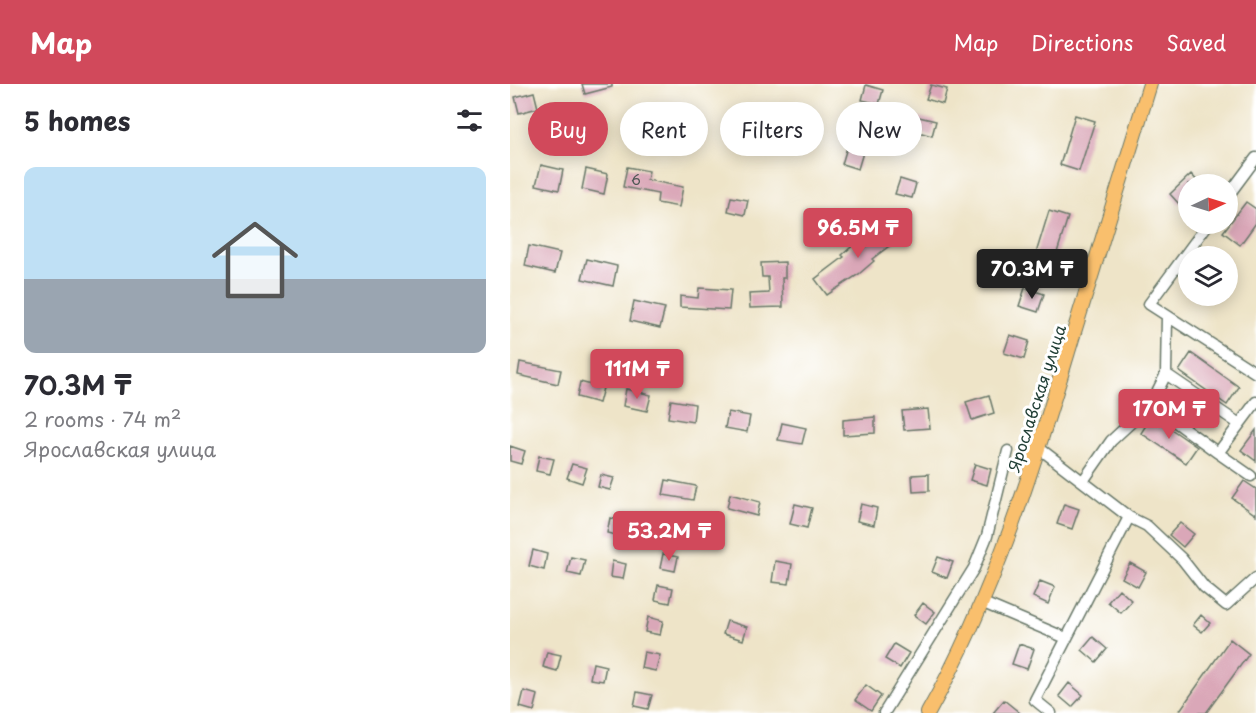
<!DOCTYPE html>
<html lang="en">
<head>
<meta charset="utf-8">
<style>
  body { margin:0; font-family:"Playpen Sans",sans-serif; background:#f2f2f3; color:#2b2b33; height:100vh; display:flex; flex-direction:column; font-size:22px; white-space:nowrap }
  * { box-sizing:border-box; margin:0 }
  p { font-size:20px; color:#7c7c81 }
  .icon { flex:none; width:33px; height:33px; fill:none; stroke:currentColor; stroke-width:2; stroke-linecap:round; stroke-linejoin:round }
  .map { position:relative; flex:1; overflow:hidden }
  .sheet { display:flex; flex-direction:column; background:#fff; width:510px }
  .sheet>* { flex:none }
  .guide { position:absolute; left:18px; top:18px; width:570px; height:54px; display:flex; gap:12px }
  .needle { width:39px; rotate:86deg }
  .buttons { position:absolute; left:668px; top:90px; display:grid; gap:12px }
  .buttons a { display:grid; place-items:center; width:60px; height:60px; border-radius:50%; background:#fff; box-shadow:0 3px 15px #0003; font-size:30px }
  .price { position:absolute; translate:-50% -51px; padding:0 14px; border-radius:6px; background:#d1495b; color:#fff; font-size:20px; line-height:39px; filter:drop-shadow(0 2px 3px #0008) }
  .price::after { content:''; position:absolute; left:50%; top:36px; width:18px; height:14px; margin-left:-9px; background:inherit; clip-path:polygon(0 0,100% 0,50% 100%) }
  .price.active { background:#222; color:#fff }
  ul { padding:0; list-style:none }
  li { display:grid; align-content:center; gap:12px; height:318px; padding:0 24px }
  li+li { border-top:2px solid #e1e1e2 }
  li span { display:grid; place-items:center; height:186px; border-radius:12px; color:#555 }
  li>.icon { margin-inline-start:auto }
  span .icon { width:108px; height:108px; fill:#fffc; stroke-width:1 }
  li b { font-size:26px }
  h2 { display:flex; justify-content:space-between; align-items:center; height:72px; padding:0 24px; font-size:26px }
  .chip { padding:0 21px; border-radius:27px; background:#fff; box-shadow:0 3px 15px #0003; font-size:21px; line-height:54px }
  .chip.active { background:#d1495b; color:#fff }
  header { display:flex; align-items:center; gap:36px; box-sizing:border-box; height:84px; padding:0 30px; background:#d1495b; color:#fff }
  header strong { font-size:28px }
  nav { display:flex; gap:33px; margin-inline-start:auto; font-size:21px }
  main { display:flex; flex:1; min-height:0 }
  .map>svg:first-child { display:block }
</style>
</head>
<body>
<header>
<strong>Map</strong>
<nav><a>Map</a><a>Directions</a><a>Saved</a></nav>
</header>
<main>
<section class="sheet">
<h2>5 homes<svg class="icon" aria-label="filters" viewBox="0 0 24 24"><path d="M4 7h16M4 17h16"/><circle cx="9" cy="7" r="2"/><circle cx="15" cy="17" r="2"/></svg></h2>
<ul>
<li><span style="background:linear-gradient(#bfe0f5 60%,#9aa5b1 0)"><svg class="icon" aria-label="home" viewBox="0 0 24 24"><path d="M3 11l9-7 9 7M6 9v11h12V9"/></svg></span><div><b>70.3M ₸</b><p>2 rooms · 74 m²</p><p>Ярославская улица</p></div></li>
</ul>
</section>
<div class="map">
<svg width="746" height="629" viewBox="0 0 746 629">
  <rect width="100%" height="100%" fill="#fff"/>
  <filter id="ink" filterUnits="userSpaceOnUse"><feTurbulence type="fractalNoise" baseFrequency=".0167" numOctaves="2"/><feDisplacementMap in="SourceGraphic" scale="12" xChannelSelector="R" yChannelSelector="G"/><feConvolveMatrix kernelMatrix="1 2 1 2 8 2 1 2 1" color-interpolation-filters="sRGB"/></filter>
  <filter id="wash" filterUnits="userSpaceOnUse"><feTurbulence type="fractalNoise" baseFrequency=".008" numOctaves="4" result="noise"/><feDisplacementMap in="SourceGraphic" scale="24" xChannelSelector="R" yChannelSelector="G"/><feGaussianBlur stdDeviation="1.35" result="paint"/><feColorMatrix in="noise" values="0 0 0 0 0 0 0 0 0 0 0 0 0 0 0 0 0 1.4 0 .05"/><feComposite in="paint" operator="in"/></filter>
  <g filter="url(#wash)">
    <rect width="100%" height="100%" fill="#eee4c8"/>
    <g id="blocks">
      <!-- building -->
      <path fill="#daa7b8" d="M72,0H102V3L75,10Z
        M356,1L373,6L369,20L352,16Z
        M421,1L437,5L433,20L416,15Z
        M24,8L28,24L9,29L5,13Z
        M565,31L585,37L569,87L550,81Z
        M409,33L426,37L422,52L405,47Z
        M345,37L361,42L348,85L332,80Z
        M31,81L53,86L49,106L26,101Z
        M117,83L139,87L137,96L173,103L169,123L147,119L148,110L113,103Z
        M76,85L98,90L94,110L72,105Z
        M681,90L690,100H678V111L669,120L660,110Z
        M390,95L406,100L402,114L385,110Z
        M221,113L238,116L235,131L218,127Z
        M736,118L746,125V139L730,161L713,148Z
        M539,127L558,133L542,185L523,179Z
        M379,137L391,153L362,175L364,177L349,190L317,211L305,195L334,173L332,171L347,158L349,160Z
        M19,162L50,169L45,189L15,182Z
        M77,175L107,182L103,202L72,195Z
        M275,178V194H272L273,223L240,224L239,210L259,209L258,193H252L251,179Z
        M189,204L221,206L219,226L170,223V212L188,214Z
        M515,204L534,210L528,228L509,222Z
        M124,217L155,224L150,244L120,237Z
        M500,251L519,257L514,275L494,269Z
        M681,269L729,303L717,321L669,287Z
        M10,278L51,286L48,300L8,291Z
        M70,298L93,304L89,319L67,313Z
        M116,305L141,311L137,327L113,322Z
        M479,311L484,329L462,336L456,318Z
        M161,316L185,320L183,338L158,334Z
        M418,325L420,344L394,346L392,327Z
        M218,328L240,332L237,348L215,344Z
        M642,332L687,363L676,379L631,349Z
        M365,333V349L333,351V336Z
        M272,339L296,344L292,360L268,356Z
        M746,346V377L731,366Z
        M0,362L15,367L11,380L0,377Z
        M29,372L44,375L40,390L26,387Z
        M62,380L77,384L72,399L57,394Z
        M465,380L481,385L477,401L460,396Z
        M419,390V407L403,408L402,391Z
        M91,391L104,394L100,406L88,403Z
        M156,396L186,402L183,416L153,411Z
        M734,397L746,405V431L722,414Z
        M220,410L250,418L247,432L217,424Z
        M285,420L302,424L297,444L280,440Z
        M351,420L367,424L364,441L347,437Z
        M554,420L569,425L562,445L547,440Z
        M100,434L113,437L110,452L97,449Z
        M670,439L684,450L673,463L659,451Z
        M23,466L37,470L34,486L19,482Z
        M153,470L168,473L165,487L150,484Z
        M61,473L75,476L71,492L57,489Z
        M428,473L443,478L437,494L422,488Z
        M102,477L116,480L113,495L100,493Z
        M265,477L282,480L279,500L262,498Z
        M620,479L636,488L628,503L612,494Z
        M530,497L545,503L538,520L523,513Z
        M148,501L163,504L160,519L145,516Z
        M609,505L622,517L611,529L598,518Z
        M413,519L425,528L416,540L404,531Z
        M691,531L700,539L692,548L683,541Z
        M138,533L153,537L150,551L135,548Z
        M217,537L237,543L233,556L213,550Z
        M583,553L597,565L586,578L572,566Z
        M720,555L739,570L696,629H668Z
        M384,560L399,569L390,584L375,575Z
        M509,560L524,565L517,585L502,580Z
        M37,568L51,571L47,587L33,583Z
        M134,568L150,571L146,587L131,584Z
        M83,579L96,582L93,597L80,595Z
        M559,599L573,611L562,623L549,612Z
        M356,601L371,612L361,627L345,616Z
        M14,607L28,611L24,627L10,623Z
        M127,608L142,611L138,625L124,622Z
        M494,616L510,629H483Z"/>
    </g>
  </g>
  <g filter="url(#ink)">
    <use href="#blocks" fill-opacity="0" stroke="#677768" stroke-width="1.5"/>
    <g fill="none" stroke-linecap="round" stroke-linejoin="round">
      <defs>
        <path id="minor" d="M717,113L746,74
          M698,140L639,220L746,289
          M657,232L656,290L641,320L708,369
          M656,290L728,339
          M529,364L619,433L525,616L541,629
          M741,392L708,369L746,318
          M573,397L601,357L641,320
          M619,433L637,442L672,475L694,503L716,521L746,494
          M471,518L556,554
          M374,629L464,484L477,452L498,367"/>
        <path id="major" d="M418,629C485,510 525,378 564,248C589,165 615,83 640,0"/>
      </defs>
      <!-- minor casing -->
      <use href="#minor" stroke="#677768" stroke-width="13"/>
      <!-- major casing -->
      <use href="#major" stroke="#677768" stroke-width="16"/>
      <!-- minor -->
      <use href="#minor" stroke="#fff" stroke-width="10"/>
      <!-- major -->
      <use href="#major" stroke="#f9bf6d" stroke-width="14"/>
    </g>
  </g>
  <g text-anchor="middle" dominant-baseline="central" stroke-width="6" stroke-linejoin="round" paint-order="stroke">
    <!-- number labels -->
    <g font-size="14" fill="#4e5855">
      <text x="126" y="95">6</text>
    </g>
    <!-- street labels -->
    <g font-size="16" fill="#1f3d34" stroke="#fff">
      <text transform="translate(526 314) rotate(-72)">Ярославская улица</text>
    </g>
  </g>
</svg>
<div class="buttons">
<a><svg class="needle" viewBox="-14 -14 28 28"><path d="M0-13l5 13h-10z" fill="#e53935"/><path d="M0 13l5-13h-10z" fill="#7c7c81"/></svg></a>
<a><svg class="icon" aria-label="layers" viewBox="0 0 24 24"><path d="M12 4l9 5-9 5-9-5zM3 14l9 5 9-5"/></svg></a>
</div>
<b class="price" style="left:348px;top:175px">96.5M ₸</b>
<b class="price active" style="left:522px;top:216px">70.3M ₸</b>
<b class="price" style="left:127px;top:316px">111M ₸</b>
<b class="price" style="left:659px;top:356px">170M ₸</b>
<b class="price" style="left:159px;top:478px">53.2M ₸</b>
<div class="guide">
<a class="chip active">Buy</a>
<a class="chip">Rent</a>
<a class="chip">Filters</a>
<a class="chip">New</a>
</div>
</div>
</main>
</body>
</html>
